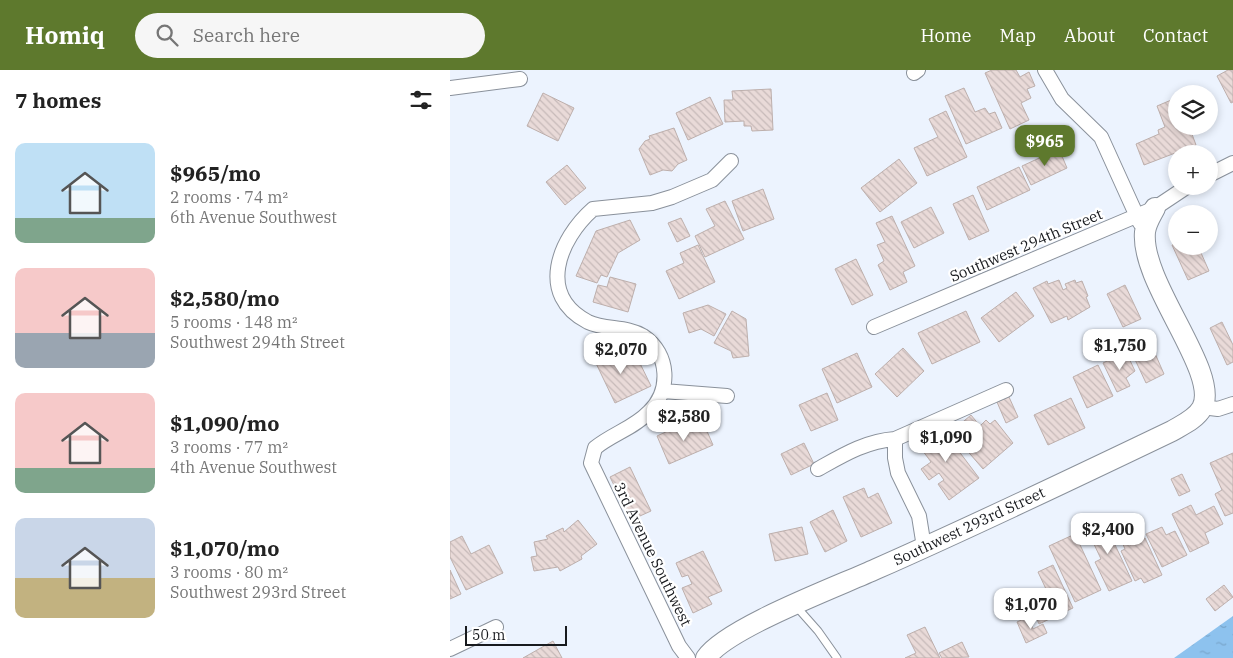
<!DOCTYPE html>
<html lang="en">
<head>
<meta charset="utf-8">
<style>
  body { margin:0; font-family:"IBM Plex Serif",serif; background:#f6f6f6; color:#222; height:100vh; display:flex; flex-direction:column; font-size:19px; white-space:nowrap }
  * { box-sizing:border-box; margin:0 }
  p { font-size:16px; color:#767676 }
  .icon { flex:none; width:28px; height:28px; fill:none; stroke:currentColor; stroke-width:2; stroke-linecap:round; stroke-linejoin:round }
  .map { position:relative; flex:1; overflow:hidden }
  .side { display:flex; flex-direction:column; background:#fff; width:450px }
  .side>* { flex:none }
  .fabs { position:absolute; left:718px; top:15px; display:grid; gap:10px }
  .fabs a { display:grid; place-items:center; width:50px; height:50px; border-radius:50%; background:#fff; box-shadow:0 2px 8px #0003; font-size:25px }
  .scale { position:absolute; left:15px; bottom:12px; width:102px; box-sizing:border-box; padding-left:5px; border:2px solid #181a1e; border-top:0; font-size:14px; line-height:18px; white-space:nowrap; color:#181a1e; -webkit-text-stroke:4px #fff; paint-order:stroke }
  .price { position:absolute; translate:-50% -42px; padding:0 11px; border-radius:10px; background:#fff; color:#222; font-size:16px; line-height:32px; filter:drop-shadow(0 1px 2px #0008) }
  .price::after { content:''; position:absolute; left:50%; top:30px; width:15px; height:11px; margin-left:-8px; background:inherit; clip-path:polygon(0 0,100% 0,50% 100%) }
  .price.selected { background:#5e792d; color:#fff }
  ul { padding:0; list-style:none }
  li { display:flex; align-items:center; gap:15px; height:125px; padding:0 15px }
  li span { display:grid; place-items:center; flex:none; width:140px; height:100px; border-radius:10px; color:#555 }
  li>.icon { margin-inline-start:auto }
  span .icon { width:60px; height:60px; fill:#fffc; stroke-width:1 }
  li b { font-size:21px }
  h2 { display:flex; justify-content:space-between; align-items:center; height:60px; padding:0 15px; font-size:21px }
  header { display:flex; align-items:center; gap:30px; box-sizing:border-box; height:70px; padding:0 25px; background:#5e792d; color:#fff }
  header strong { font-size:24px }
  nav { display:flex; gap:28px; margin-inline-start:auto; font-size:18px }
  .search { width:350px; height:45px; background:#f6f6f6; display:flex; align-items:center; gap:12px; box-sizing:border-box; padding:0 18px; border-radius:28px; color:#767676; font-size:19px }
  main { display:flex; flex:1; min-height:0 }
  .map>svg:first-child { display:block }
</style>
</head>
<body>
<header>
<strong>Homiq</strong>
<div class="search"><svg class="icon" aria-label="search" viewBox="0 0 24 24"><circle cx="10" cy="10" r="6"/><path d="M15 15l6 6"/></svg>Search here</div>
<nav><a>Home</a><a>Map</a><a>About</a><a>Contact</a></nav>
</header>
<main>
<section class="side">
<h2>7 homes<svg class="icon" aria-label="filters" viewBox="0 0 24 24"><path d="M4 7h16M4 17h16"/><circle cx="9" cy="7" r="2"/><circle cx="15" cy="17" r="2"/></svg></h2>
<ul>
<li><span style="background:linear-gradient(#bfe0f5 75%,#7fa58c 0)"><svg class="icon" aria-label="home" viewBox="0 0 24 24"><path d="M3 11l9-7 9 7M6 9v11h12V9"/></svg></span><div><b>$965/mo</b><p>2 rooms · 74 m²</p><p>6th Avenue Southwest</p></div></li>
<li><span style="background:linear-gradient(#f6c9c9 65%,#9aa5b1 0)"><svg class="icon" aria-label="home" viewBox="0 0 24 24"><path d="M3 11l9-7 9 7M6 9v11h12V9"/></svg></span><div><b>$2,580/mo</b><p>5 rooms · 148 m²</p><p>Southwest 294th Street</p></div></li>
<li><span style="background:linear-gradient(#f6c9c9 75%,#7fa58c 0)"><svg class="icon" aria-label="home" viewBox="0 0 24 24"><path d="M3 11l9-7 9 7M6 9v11h12V9"/></svg></span><div><b>$1,090/mo</b><p>3 rooms · 77 m²</p><p>4th Avenue Southwest</p></div></li>
<li><span style="background:linear-gradient(#c9d6e8 60%,#c2b280 0)"><svg class="icon" aria-label="home" viewBox="0 0 24 24"><path d="M3 11l9-7 9 7M6 9v11h12V9"/></svg></span><div><b>$1,070/mo</b><p>3 rooms · 80 m²</p><p>Southwest 293rd Street</p></div></li>
</ul>
</section>
<div class="map">
<svg width="783" height="588" viewBox="0 0 783 588">
  <defs>
    <pattern id="water-ripples" width="26" height="14" patternUnits="userSpaceOnUse" patternTransform="scale(1.25)"><rect width="26" height="14" fill="#8dc2ee"/><path d="M2 4q2-2 4 0t4 0M15 11q2-2 4 0t4 0" fill="none" stroke="#79a6cc"/></pattern>
    <pattern id="building-back-hatch" width="6" height="6" patternUnits="userSpaceOnUse" patternTransform="scale(1.25)"><rect width="6" height="6" fill="#e9dad8"/><path d="M-1 5l2 2M0 0l6 6M5-1l2 2" fill="none" stroke="#c7bab9"/></pattern>
  </defs>
  <rect width="100%" height="100%" fill="#ecf3fe"/>
  <!-- water -->
  <path fill="url(#water-ripples)" d="M783,546V588H724Z"/>
  <!-- building -->
  <path fill="url(#building-back-hatch)" stroke="#bdafac" d="M542,0H566L570,7L579,2L585,16L577,19L581,28L571,33L579,50L560,59L535,3Z
    M778,0H783V32L781,33L767,6Z
    M514,18L525,42L535,38L539,44L545,42L552,58L516,74L495,26Z
    M321,19L323,60L302,61L301,56H294V51L275,52L274,30H283L282,21Z
    M93,23L124,38L108,71L77,56Z
    M260,27L273,54L238,70L226,43Z
    M726,28V56H739L746,75L694,95L686,74L709,64L708,60L715,57L707,36Z
    M496,41L517,87L477,106L464,78L488,67L479,49Z
    M224,58L237,90L228,94L222,101L213,100L200,105L189,79L195,71L200,69L199,66Z
    M609,79L617,98L581,115L572,96Z
    M449,89L467,113L430,142L411,118Z
    M117,95L136,118L115,135L96,112Z
    M569,97L580,120L537,140L527,117Z
    M313,119L324,149L293,161L282,131Z
    M523,125L539,161L519,170L503,134Z
    M275,131L294,169L255,187L245,166L265,156L256,139Z
    M481,137L494,163L464,178L451,152Z
    M442,146L465,196L453,202L457,212L440,220L428,195L434,191L427,175L435,172L426,153Z
    M231,148L240,166L227,172L218,153Z
    M180,150L190,170L168,183L157,207L151,205L147,213L126,206L146,161Z
    M726,173V176H748L759,201L738,210L722,175Z
    M248,175L265,212L229,229L216,201L234,193L230,183Z
    M406,189L423,225L402,235L385,199Z
    M160,207L186,214L178,242L143,232L148,215L157,217Z
    M609,210L613,220L617,218L615,214L625,210L626,213L632,211L638,226L636,227L640,237L618,250L617,246L601,253L583,218L597,211L598,214Z
    M675,215L691,249L673,257L657,224Z
    M566,222L584,246L549,272L531,248Z
    M258,235L276,244L264,266L251,259L239,263L233,243Z
    M282,241L296,249L299,286L283,288L281,281L264,273Z
    M516,241L530,272L482,294L468,263Z
    M772,252L783,275V292L777,295L760,258Z
    M700,272L714,304L696,313L681,281Z
    M160,277L168,293L186,285L201,316L165,333L142,285Z
    M453,278L474,301L447,327L425,304Z
    M676,282L685,301L676,308L680,316L667,322L653,293Z
    M407,283L422,317L387,333L372,299Z
    M648,295L663,326L637,338L623,307Z
    M377,323L388,350L361,361L349,335Z
    M559,327L568,347L556,353L547,332Z
    M621,328L635,358L598,375L584,345Z
    M521,345L530,356L536,350L540,354L545,350L563,373L533,399L501,362Z
    M253,352L263,375L219,394L207,366L233,354L236,360Z
    M490,356L529,408L499,430L488,414L494,410L489,403L479,410L471,399L481,392L467,373Z
    M354,373L364,394L341,405L331,384Z
    M783,383V443L775,446L765,424L772,420L760,393Z
    M180,397L201,441L181,450L160,407Z
    M732,404L740,421L729,426L721,409Z
    M414,418L418,428L428,423L442,453L411,467L393,427Z
    M741,435L746,445L764,436L773,454L755,463L759,473L740,482L722,444Z
    M383,440L397,471L375,482L360,452Z
    M651,445L682,511L659,521L645,492L651,489L634,453Z
    M684,448L691,465L678,470L680,475L695,468L712,505L694,513L691,508L685,511L671,481L675,479L672,472L668,474L661,459Z
    M128,450L147,474L131,486L132,489L110,501L108,497L84,501L81,487L87,486L84,472L98,469L96,466L113,458L114,462Z
    M352,457L358,484L325,491L319,464Z
    M712,457L716,465L725,461L737,485L712,497L696,464Z
    M625,464L651,520L625,532L599,476Z
    M12,466L21,484L39,475L53,503L16,520L0,487V472Z
    M253,481L272,521L258,527L262,534L243,543L232,518L242,514L238,505L232,507L226,493Z
    M603,495L623,538L589,554L579,531L595,523L593,521L596,519L588,502Z
    M0,500L11,524L0,529Z
    M774,515L783,527L765,541L756,529Z
    M578,547L583,559L593,554L597,563L576,573L567,552Z
    M475,557L490,588H455L466,583L457,565Z
    M103,571L112,588H73Z
    M512,572L519,587L492,588L489,583Z"/>
  <g fill="none" stroke-linecap="round" stroke-linejoin="round">
    <defs>
      <path id="lane" d="M345,535L368,561L387,588"/>
      <path id="street" d="M595,0L612,29L651,67L690,153
        M464,3L468,0
        M0,18L70,9
        M759,105L783,93
        M424,257L705,138L738,116
        M213,321L277,326
        M752,337L768,339L783,334
        M445,369V388L448,403L469,446L474,477
        M368,399C393,385 416,371 445,369L556,320
        M0,579L46,557
        M238,588L229,576L141,393L145,378C162,364 184,358 199,342C221,321 220,284 193,266C177,256 155,260 138,252C86,225 109,169 143,139L202,133L222,127L262,110L281,91"/>
      <path id="secondary" d="M256,588C276,558 389,516 426,499C526,455 624,408 722,361C732,355 746,349 752,338C771,303 690,213 695,162C696,153 701,146 705,138"/>
    </defs>
    <!-- lane casing -->
    <use href="#lane" stroke="#8a919b" stroke-width="9"/>
    <!-- street casing -->
    <use href="#street" stroke="#8a919b" stroke-width="16"/>
    <!-- secondary casing -->
    <use href="#secondary" stroke="#8a919b" stroke-width="22"/>
    <!-- lane -->
    <use href="#lane" stroke="#fff" stroke-width="7"/>
    <!-- street -->
    <use href="#street" stroke="#fff" stroke-width="14"/>
    <!-- secondary -->
    <use href="#secondary" stroke="#fff" stroke-width="20"/>
  </g>
  <g text-anchor="middle" dominant-baseline="central" stroke-width="4.5" stroke-linejoin="round" paint-order="stroke">
    <!-- street labels -->
    <g font-size="15" fill="#181a1e" stroke="#fff">
      <text transform="translate(576 175) rotate(-23)">Southwest 294th Street</text>
      <text transform="translate(519 456) rotate(-25)">Southwest 293rd Street</text>
      <text transform="translate(203 484) rotate(64)">3rd Avenue Southwest</text>
    </g>
  </g>
</svg>
<div class="fabs">
<a><svg class="icon" aria-label="layers" viewBox="0 0 24 24"><path d="M12 4l9 5-9 5-9-5zM3 14l9 5 9-5"/></svg></a>
<a>+</a>
<a>−</a>
</div>
<div class="scale">50 m</div>
<b class="price selected" style="left:595px;top:97px">$965</b>
<b class="price" style="left:670px;top:301px">$1,750</b>
<b class="price" style="left:171px;top:305px">$2,070</b>
<b class="price" style="left:234px;top:372px">$2,580</b>
<b class="price" style="left:496px;top:393px">$1,090</b>
<b class="price" style="left:658px;top:485px">$2,400</b>
<b class="price" style="left:581px;top:560px">$1,070</b>
</div>
</main>
</body>
</html>
